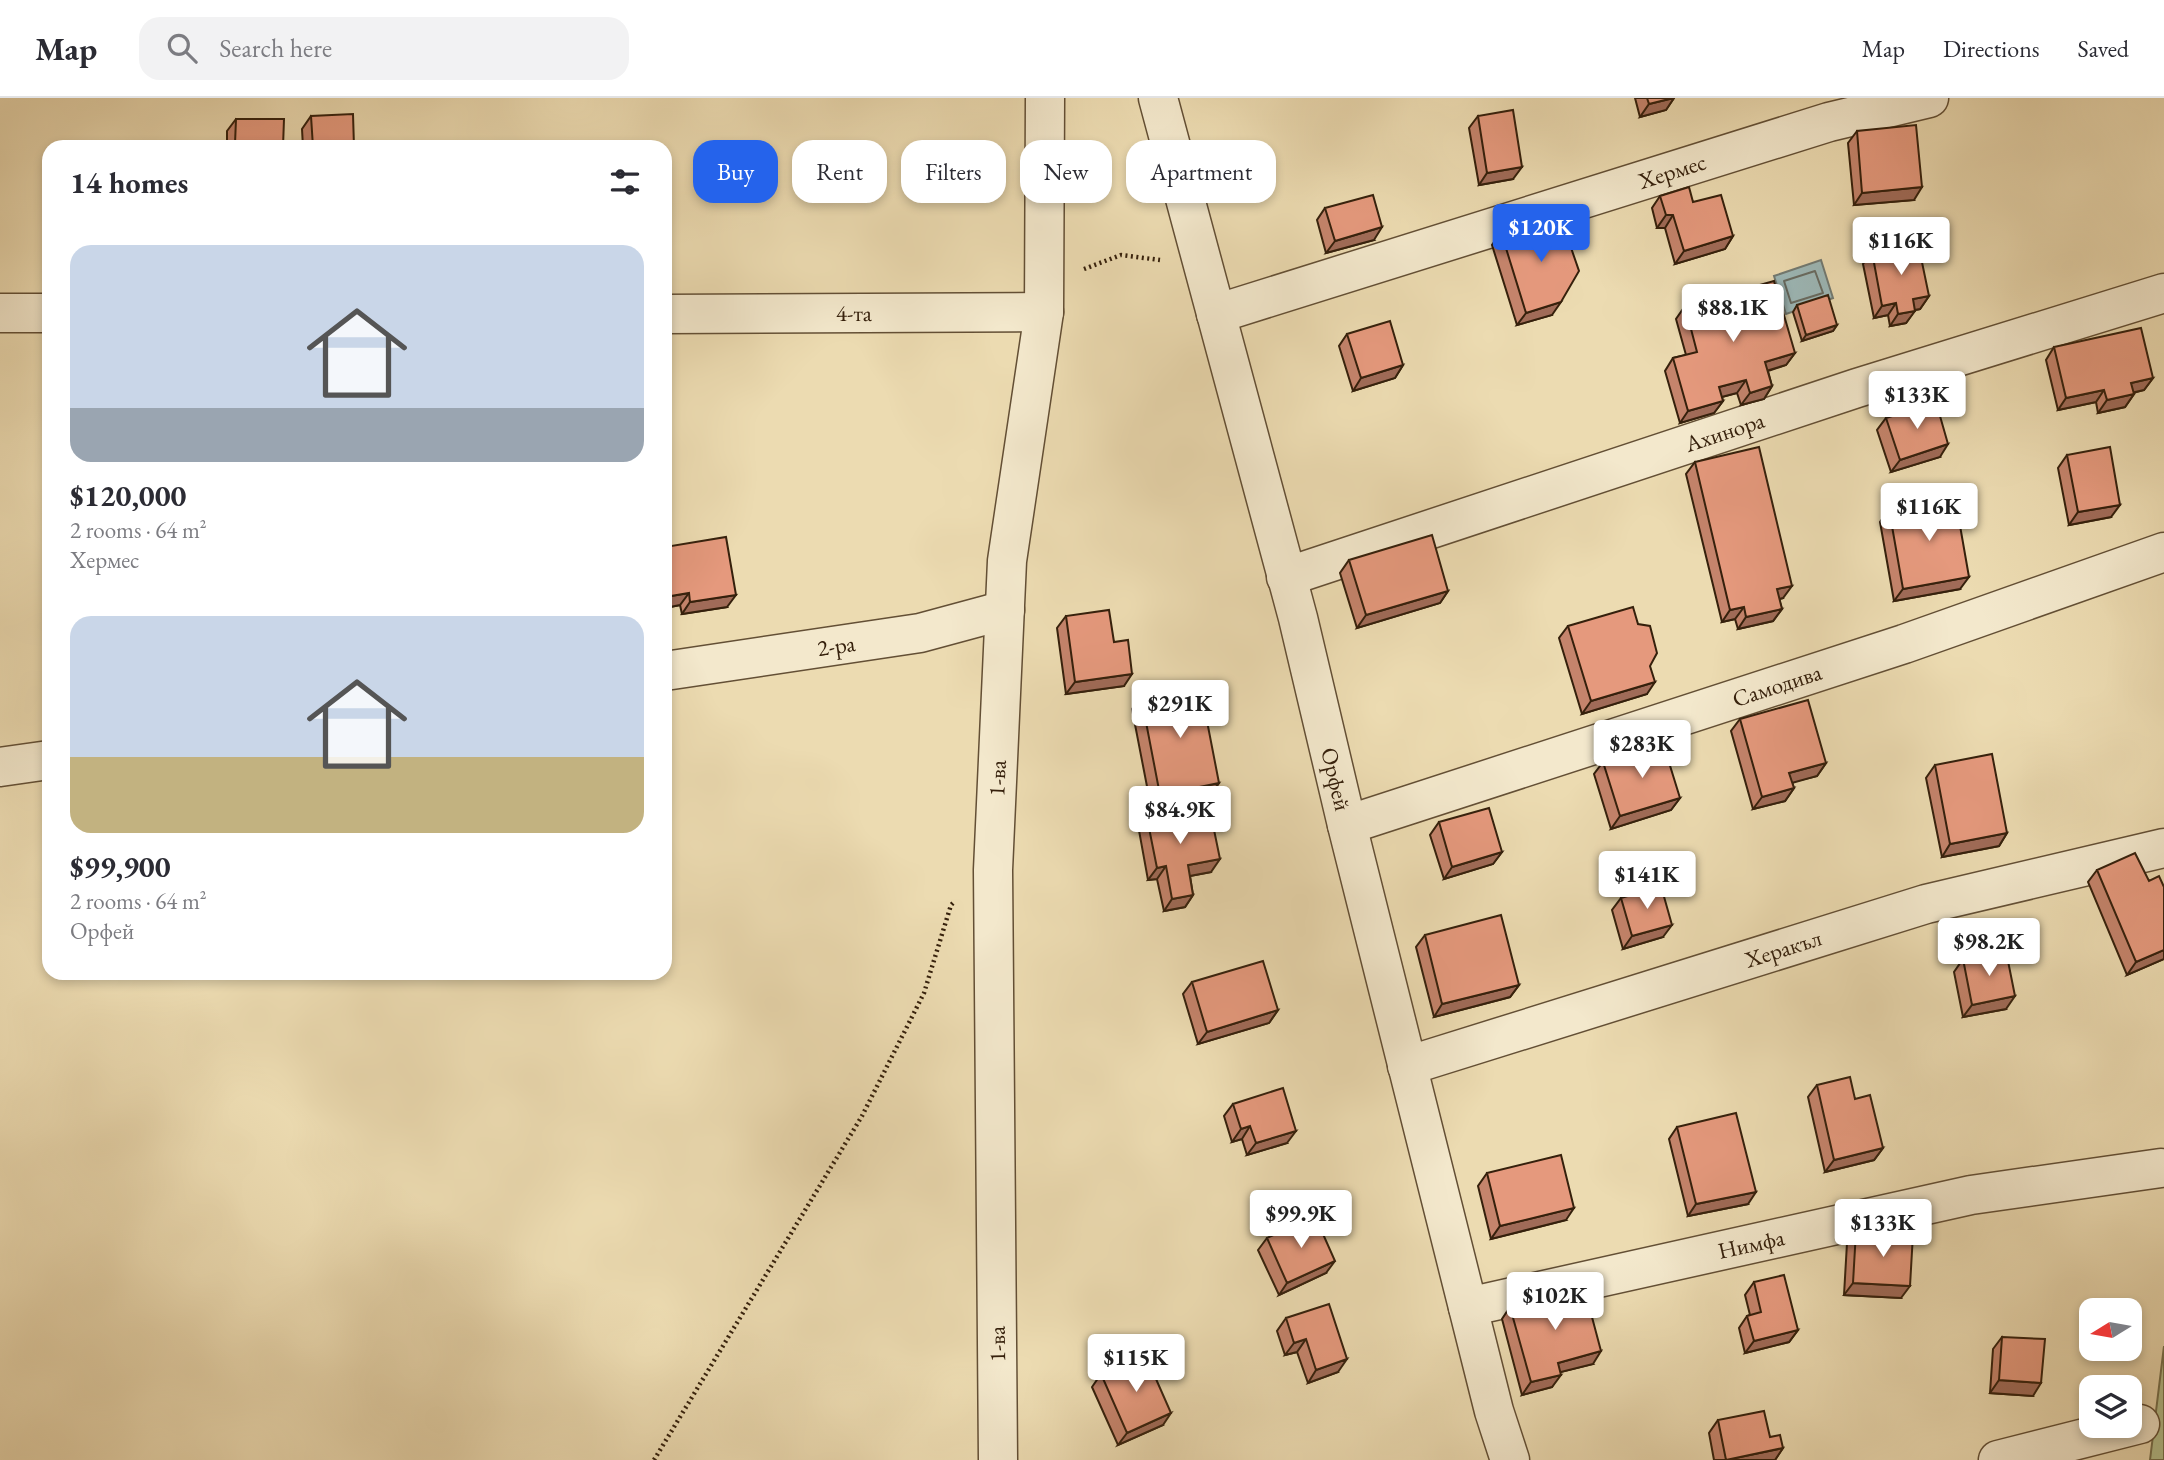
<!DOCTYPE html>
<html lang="en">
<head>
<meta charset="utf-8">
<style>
  body { margin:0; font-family:"EB Garamond",serif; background:#f2f2f3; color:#2b2b33; height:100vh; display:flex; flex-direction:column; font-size:26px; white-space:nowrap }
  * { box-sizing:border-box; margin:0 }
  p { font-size:23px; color:#7c7c81 }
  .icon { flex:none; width:38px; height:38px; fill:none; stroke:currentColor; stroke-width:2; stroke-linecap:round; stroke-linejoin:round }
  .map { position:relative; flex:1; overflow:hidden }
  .sheet { position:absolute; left:42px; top:42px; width:630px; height:840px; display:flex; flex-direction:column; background:#fff; border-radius:21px; box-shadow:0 4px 10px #0003 }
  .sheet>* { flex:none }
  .hud { position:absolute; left:693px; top:42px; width:665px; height:63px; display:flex; gap:14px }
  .needle { width:46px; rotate:259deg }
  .tools { position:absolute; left:2079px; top:1200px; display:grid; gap:14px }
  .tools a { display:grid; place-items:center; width:63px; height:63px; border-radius:14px; background:#fff; box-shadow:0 4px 10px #0003; font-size:35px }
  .price { position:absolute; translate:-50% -60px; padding:0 16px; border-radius:7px; background:#fff; color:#222; font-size:23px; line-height:46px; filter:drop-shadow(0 2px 4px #0008) }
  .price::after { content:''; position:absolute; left:50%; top:42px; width:21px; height:16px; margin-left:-10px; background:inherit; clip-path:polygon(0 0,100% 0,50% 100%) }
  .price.on { background:#2563eb; color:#fff }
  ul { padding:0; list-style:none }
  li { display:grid; align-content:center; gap:14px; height:371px; padding:0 28px }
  li span { display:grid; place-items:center; height:217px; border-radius:21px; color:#555 }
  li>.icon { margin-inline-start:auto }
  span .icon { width:126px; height:126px; fill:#fffc; stroke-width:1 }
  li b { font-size:30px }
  h2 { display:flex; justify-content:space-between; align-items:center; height:84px; padding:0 28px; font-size:30px }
  .chip { padding:0 24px; border-radius:21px; background:#fff; box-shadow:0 4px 10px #0003; font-size:24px; line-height:63px }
  .chip.on { background:#2563eb; color:#fff }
  header { display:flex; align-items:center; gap:42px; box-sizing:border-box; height:98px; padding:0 35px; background:#fff; border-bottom:2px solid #e1e1e2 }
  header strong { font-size:33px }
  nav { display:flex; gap:38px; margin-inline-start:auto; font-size:24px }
  .search { width:490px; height:63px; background:#f2f2f3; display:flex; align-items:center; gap:18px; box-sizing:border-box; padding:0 24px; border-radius:21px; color:#7c7c81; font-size:26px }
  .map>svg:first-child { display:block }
</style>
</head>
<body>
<header>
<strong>Map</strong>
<div class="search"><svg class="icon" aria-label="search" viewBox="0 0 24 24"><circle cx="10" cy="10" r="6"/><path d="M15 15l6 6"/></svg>Search here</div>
<nav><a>Map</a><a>Directions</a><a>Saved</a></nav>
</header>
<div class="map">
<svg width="2164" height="1362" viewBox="0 0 2164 1362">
  <rect width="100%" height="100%" fill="#ecdbb1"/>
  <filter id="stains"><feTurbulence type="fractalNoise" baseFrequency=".00286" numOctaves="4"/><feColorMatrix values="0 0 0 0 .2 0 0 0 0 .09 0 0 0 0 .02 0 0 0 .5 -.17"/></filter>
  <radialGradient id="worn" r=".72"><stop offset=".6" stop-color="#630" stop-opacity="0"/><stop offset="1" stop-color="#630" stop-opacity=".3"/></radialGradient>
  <!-- green -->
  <path fill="#b5c18e" stroke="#75704d" stroke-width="2" d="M2164,1248V1362H2150Z"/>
  <!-- water -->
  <path fill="#9db8b7" stroke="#737b73" stroke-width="2" d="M1821,162L1833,200L1786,216L1774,178Z"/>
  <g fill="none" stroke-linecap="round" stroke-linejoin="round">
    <!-- shore -->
    <path stroke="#696c62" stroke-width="2" d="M1815,173L1823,195L1791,205L1784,183Z"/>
    <defs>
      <g id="street">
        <path id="s1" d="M1158,0L1298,520L1347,727L1494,1313L1510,1362"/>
        <path d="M0,215H49"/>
        <path id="s2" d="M665,216L1044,214"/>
        <path id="s3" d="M1216,216L1829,24L1929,0"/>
        <path id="s4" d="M1286,479L1857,290L2164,195"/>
        <path id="s5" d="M665,573L920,535L1005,512"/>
        <path d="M0,669L49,662"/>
        <path id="s6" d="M1347,727L1904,546L2164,454"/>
        <path id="s7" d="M1407,968L1926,806L2164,750"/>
        <path id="s8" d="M1468,1209L1971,1097L2161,1070"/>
        <path id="s9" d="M998,1362L993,772L1007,463L1044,214L1045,0"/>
        <path d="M1998,1362L2140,1326"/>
      </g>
    </defs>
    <!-- street casing -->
    <use href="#street" stroke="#634f35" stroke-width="41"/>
    <!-- path -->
    <path stroke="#35200c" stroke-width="4.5" stroke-dasharray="2 3.5" stroke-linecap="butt" d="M1084,171L1121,157L1160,162
      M654,1362L862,1018L924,895L951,807L954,804"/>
    <!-- street -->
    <use href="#street" stroke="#f3e8cc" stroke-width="38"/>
  </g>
  <!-- wall -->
  <path fill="#c5846c" stroke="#35200c" stroke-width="2" d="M1635,0H1674L1666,12L1640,19Z
    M311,18L354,49H303L302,31Z
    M1478,18L1513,81L1479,87L1469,30Z
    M236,21L283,49H227V33Z
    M1857,33L1914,102L1854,107L1848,45Z
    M1660,98L1693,104L1733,138L1725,151L1675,166L1665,130H1657L1652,110Z
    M1325,110L1374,142L1326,155L1317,122Z
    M1501,134L1552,217L1517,227L1492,147Z
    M1872,154L1929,198L1920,211L1915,212L1906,225L1890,228L1888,217L1874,220L1863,166Z
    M1797,207L1837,227L1833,233L1802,243L1793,214Z
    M1685,208L1795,255L1786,267L1768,273L1772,288L1764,301L1741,307L1737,295L1722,299L1723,303L1714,315L1680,325L1665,273L1673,260L1686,257L1676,221Z
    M1347,236L1403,267L1395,280L1353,293L1339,248Z
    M2054,249L2153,280L2144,292L2133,295L2134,296L2125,309L2098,315L2096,304L2058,312L2046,262Z
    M1886,320L1940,359L1891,374L1877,332Z
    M2067,357L2111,419L2069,427L2058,370Z
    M1695,364L1783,500L1779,501L1782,511L1773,523L1738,531L1735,521L1722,524L1686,376Z
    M1889,411L1960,491L1894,503L1880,424Z
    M665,449L727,509L682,516L680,507L665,510Z
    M1349,462L1448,493L1440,505L1357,530L1340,475Z
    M1066,518L1114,544L1124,588L1066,596L1057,530Z
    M1638,526L1650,568L1647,596L1582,616L1559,540L1568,528Z
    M1141,598L1219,685L1210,697L1151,709L1132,611Z
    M1740,621L1826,665L1817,678L1792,684L1794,690L1785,703L1753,711L1731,633Z
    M1603,664L1680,700L1671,712L1611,731L1594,676Z
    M1935,667L2007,735L1999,748L1942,759L1926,680Z
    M1146,715L1192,732L1211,774L1190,778L1193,797L1185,809L1164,813L1157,781L1148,782L1138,727Z
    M1439,724L1502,754L1493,766L1444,781L1430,737Z
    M2097,772L2149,783L2164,789V861L2127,877L2088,784Z
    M1621,800L1663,839L1623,851L1612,812Z
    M1425,837L1519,887L1510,899L1434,919L1416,849Z
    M1963,861L2006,911L1963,919L1954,874Z
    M1192,884L1278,912L1269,925L1198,946L1183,896Z
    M1817,987L1855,1001L1883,1050L1874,1062L1825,1074L1808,999Z
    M1233,1006L1287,1045L1247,1057L1242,1041L1232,1044L1224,1018Z
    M1677,1029L1748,1106L1688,1118L1669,1041Z
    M1487,1075L1566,1122L1491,1141L1478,1088Z
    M1856,1133L1901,1200L1844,1197L1847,1145Z
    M1267,1140L1326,1175L1279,1197L1258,1152Z
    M1754,1184L1798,1232L1789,1244L1745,1255L1739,1230L1747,1218L1750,1217L1745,1197Z
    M1510,1209L1593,1266L1560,1274L1552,1289L1522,1297L1502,1221Z
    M1286,1220L1338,1274L1308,1285L1297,1254L1285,1257L1277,1233Z
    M2002,1239L2033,1298L1990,1295L1993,1251Z
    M1101,1276L1163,1327L1118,1347L1092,1289Z
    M1718,1322L1770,1339L1783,1350L1775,1362H1714L1709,1335Z"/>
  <!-- shaded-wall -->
  <path fill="#a06b58" stroke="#35200c" stroke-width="2" d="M1674,0L1666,12L1640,19L1649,6Z
    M253,45L251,49H233L235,46Z
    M1522,69L1513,81L1479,87L1487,75Z
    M1922,89L1914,102L1854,107L1862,95Z
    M1666,117H1673L1665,130H1657Z
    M1382,129L1374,142L1326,155L1335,143Z
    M1733,138L1725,151L1675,166L1684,153Z
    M1929,198L1920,211L1904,214L1913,201Z
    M1561,204L1552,217L1517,227L1526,215Z
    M1896,205L1888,217L1874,220L1882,208Z
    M1915,213L1906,225L1890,228L1898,216Z
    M1837,227L1833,233L1802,243L1806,237Z
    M1795,255L1786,267L1756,276L1765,264Z
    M1403,267L1395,280L1353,293L1361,280Z
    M2153,280L2144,292L2122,297L2131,285Z
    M1746,282L1737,295L1710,302L1719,289Z
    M1772,288L1764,301L1741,307L1750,295Z
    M2104,292L2096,304L2058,312L2066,300Z
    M2134,296L2125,309L2098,315L2107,302Z
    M1723,303L1714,315L1680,325L1688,313Z
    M1948,346L1940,359L1891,374L1900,362Z
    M2120,407L2111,419L2069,427L2078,414Z
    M1969,479L1960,491L1894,503L1903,491Z
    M1792,488L1783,500L1768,504L1777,491Z
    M1448,493L1440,505L1357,530L1366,517Z
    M689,495L680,507L665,510V499Z
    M736,497L727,509L682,516L690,504Z
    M1744,509L1735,521L1722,524L1730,512Z
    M1782,511L1773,523L1738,531L1746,519Z
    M1132,576L1124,588L1066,596L1075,584Z
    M1655,584L1647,596L1582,616L1591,603Z
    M1826,665L1817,678L1781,688L1789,675Z
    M1219,685L1210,697L1151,709L1160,697Z
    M1794,690L1785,703L1753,711L1762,699Z
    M1680,700L1671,712L1611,731L1620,718Z
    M2007,735L1999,748L1942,759L1950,746Z
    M1502,754L1493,766L1444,781L1452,769Z
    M1220,761L1211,774L1179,780L1188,767Z
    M1166,768L1157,781L1148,782L1157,770Z
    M1193,797L1185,809L1164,813L1172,801Z
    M1672,827L1663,839L1623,851L1632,838Z
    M2164,852V861L2127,877L2136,864Z
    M1519,887L1510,899L1434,919L1442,906Z
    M2015,898L2006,911L1963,919L1972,907Z
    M1278,912L1269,925L1198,946L1207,934Z
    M1250,1028L1242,1041L1232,1044L1241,1031Z
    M1296,1033L1287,1045L1247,1057L1256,1045Z
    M1883,1050L1874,1062L1825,1074L1834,1062Z
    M1756,1094L1748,1106L1688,1118L1696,1106Z
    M1574,1110L1566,1122L1491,1141L1500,1128Z
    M1335,1163L1326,1175L1279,1197L1287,1185Z
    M1853,1185L1910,1188L1901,1200L1844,1197Z
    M1798,1232L1789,1244L1745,1255L1754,1243Z
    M1306,1241L1297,1254L1285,1257L1294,1245Z
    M1601,1253L1593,1266L1549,1277L1558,1265Z
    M1347,1261L1338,1274L1308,1285L1316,1272Z
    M1561,1277L1552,1289L1522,1297L1531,1284Z
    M1999,1282L2041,1285L2033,1298L1990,1295Z
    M1171,1315L1163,1327L1118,1347L1127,1335Z
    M1783,1350L1775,1362H1726Z"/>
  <!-- building -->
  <path fill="#e5997d" stroke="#35200c" stroke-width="2" d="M1647,0H1673L1649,6Z
    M1513,12L1522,69L1487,75L1478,18Z
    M353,16L354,49H313L311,18Z
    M236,21H284L283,49H253V45L235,46Z
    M1916,27L1922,89L1862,95L1857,33Z
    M1689,89L1693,104L1721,97L1733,138L1684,153L1673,117H1666L1660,98Z
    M1373,97L1382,129L1335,143L1325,110Z
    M1539,123L1567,138L1579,173L1561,204L1526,215L1501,134Z
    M1918,145L1929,198L1913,201L1915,213L1898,216L1896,205L1882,208L1872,154Z
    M1774,183L1795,255L1765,264L1772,288L1750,295L1746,282L1719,289L1723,303L1688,313L1673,260L1697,254L1685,208Z
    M1828,197L1837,227L1806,237L1797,207Z
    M1390,223L1403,267L1361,280L1347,236Z
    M2141,230L2153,280L2131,285L2134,296L2107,302L2104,292L2066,300L2054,249Z
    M1936,304L1948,346L1900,362L1886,320Z
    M1759,349L1792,488L1777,491L1782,511L1746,519L1744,509L1730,512L1695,364Z
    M2110,349L2120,407L2078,414L2067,357Z
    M1955,399L1969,479L1903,491L1889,411Z
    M1432,437L1448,493L1366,517L1349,462Z
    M726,439L736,497L690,504L689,495L665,499V449Z
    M1633,509L1638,526L1650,528L1657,555L1650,568L1655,584L1591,603L1568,528Z
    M1109,512L1114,544L1128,542L1132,576L1075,584L1066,518Z
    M1200,587L1219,685L1160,697L1141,598Z
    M1808,602L1826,665L1789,675L1794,690L1762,699L1740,621Z
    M1663,645L1680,700L1620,718L1603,664Z
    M1992,656L2007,735L1950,746L1935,667Z
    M1187,707L1192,732L1213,727L1220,761L1188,767L1193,797L1172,801L1166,768L1157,770L1146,715Z
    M1489,710L1502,754L1452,769L1439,724Z
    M2135,755L2149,783L2159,778L2164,789V852L2136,864L2097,772Z
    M1661,788L1672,827L1632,838L1621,800Z
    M1501,817L1519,887L1442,906L1425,837Z
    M2006,853L2015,898L1972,907L1963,861Z
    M1263,863L1278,912L1207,934L1192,884Z
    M1850,979L1855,1001L1870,997L1883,1050L1834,1062L1817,987Z
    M1283,990L1296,1033L1256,1045L1250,1028L1241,1031L1233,1006Z
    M1736,1015L1756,1094L1696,1106L1677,1029Z
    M1561,1057L1574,1110L1500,1128L1487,1075Z
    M1315,1118L1335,1163L1287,1185L1267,1140Z
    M1856,1133L1913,1136L1910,1188L1853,1185Z
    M1784,1177L1798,1232L1754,1243L1747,1218L1761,1214L1754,1184Z
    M1584,1189L1601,1253L1558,1265L1561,1277L1531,1284L1510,1209Z
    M1329,1206L1347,1261L1316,1272L1306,1241L1294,1245L1286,1220Z
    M2002,1239L2045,1241L2041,1285L1999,1282Z
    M1145,1256L1171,1315L1127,1335L1101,1276Z
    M1764,1313L1770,1339L1780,1337L1783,1350L1726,1362L1718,1322Z"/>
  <g text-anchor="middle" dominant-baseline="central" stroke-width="7" stroke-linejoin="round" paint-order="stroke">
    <!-- street labels -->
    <g font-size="23" fill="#35200c" stroke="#f3e8cc">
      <text stroke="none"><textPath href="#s3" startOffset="478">Хермес</textPath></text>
      <text stroke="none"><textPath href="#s2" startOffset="189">4-та</textPath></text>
      <text stroke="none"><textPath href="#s4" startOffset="462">Ахинора</textPath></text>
      <text stroke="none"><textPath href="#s5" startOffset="173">2-ра</textPath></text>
      <text stroke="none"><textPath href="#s6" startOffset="452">Самодива</textPath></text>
      <text stroke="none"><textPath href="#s9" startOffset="682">1-ва</textPath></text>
      <text stroke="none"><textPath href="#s1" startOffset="704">Орфей</textPath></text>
      <text stroke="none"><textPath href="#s7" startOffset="394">Херакъл</textPath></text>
      <text stroke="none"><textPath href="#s8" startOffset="290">Нимфа</textPath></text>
      <text transform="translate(997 1246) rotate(-91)">1-ва</text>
    </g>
  </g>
  <rect width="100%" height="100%" filter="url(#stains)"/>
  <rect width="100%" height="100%" fill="url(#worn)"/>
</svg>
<div class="tools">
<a><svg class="needle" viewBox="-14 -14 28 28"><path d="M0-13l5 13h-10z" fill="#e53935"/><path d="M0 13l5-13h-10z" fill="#7c7c81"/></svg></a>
<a><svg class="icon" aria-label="layers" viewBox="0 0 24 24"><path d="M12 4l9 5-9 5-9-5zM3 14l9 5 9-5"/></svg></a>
</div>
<b class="price on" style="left:1541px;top:166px">$120K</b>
<b class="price" style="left:1901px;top:179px">$116K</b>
<b class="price" style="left:1733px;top:246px">$88.1K</b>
<b class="price" style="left:1917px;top:333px">$133K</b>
<b class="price" style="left:1929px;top:445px">$116K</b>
<b class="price" style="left:1180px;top:642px">$291K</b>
<b class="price" style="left:1642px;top:682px">$283K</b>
<b class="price" style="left:1180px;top:748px">$84.9K</b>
<b class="price" style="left:1647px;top:813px">$141K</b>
<b class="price" style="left:1989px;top:880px">$98.2K</b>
<b class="price" style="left:1301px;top:1152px">$99.9K</b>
<b class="price" style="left:1883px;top:1161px">$133K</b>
<b class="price" style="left:1555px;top:1234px">$102K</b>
<b class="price" style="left:1136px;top:1296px">$115K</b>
<div class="hud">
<a class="chip on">Buy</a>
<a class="chip">Rent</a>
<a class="chip">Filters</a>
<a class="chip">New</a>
<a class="chip">Apartment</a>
</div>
<section class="sheet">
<h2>14 homes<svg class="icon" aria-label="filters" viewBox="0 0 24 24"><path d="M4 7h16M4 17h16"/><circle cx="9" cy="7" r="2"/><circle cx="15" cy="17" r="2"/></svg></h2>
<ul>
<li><span style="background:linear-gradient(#c9d6e8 75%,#9aa5b1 0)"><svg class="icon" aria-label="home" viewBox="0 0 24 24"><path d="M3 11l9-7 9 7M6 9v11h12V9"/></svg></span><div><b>$120,000</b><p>2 rooms · 64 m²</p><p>Хермес</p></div></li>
<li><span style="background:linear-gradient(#c9d6e8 65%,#c2b280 0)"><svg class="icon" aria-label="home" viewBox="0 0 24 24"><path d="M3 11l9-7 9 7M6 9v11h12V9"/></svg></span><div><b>$99,900</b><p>2 rooms · 64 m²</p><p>Орфей</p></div></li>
</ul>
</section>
</div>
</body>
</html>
